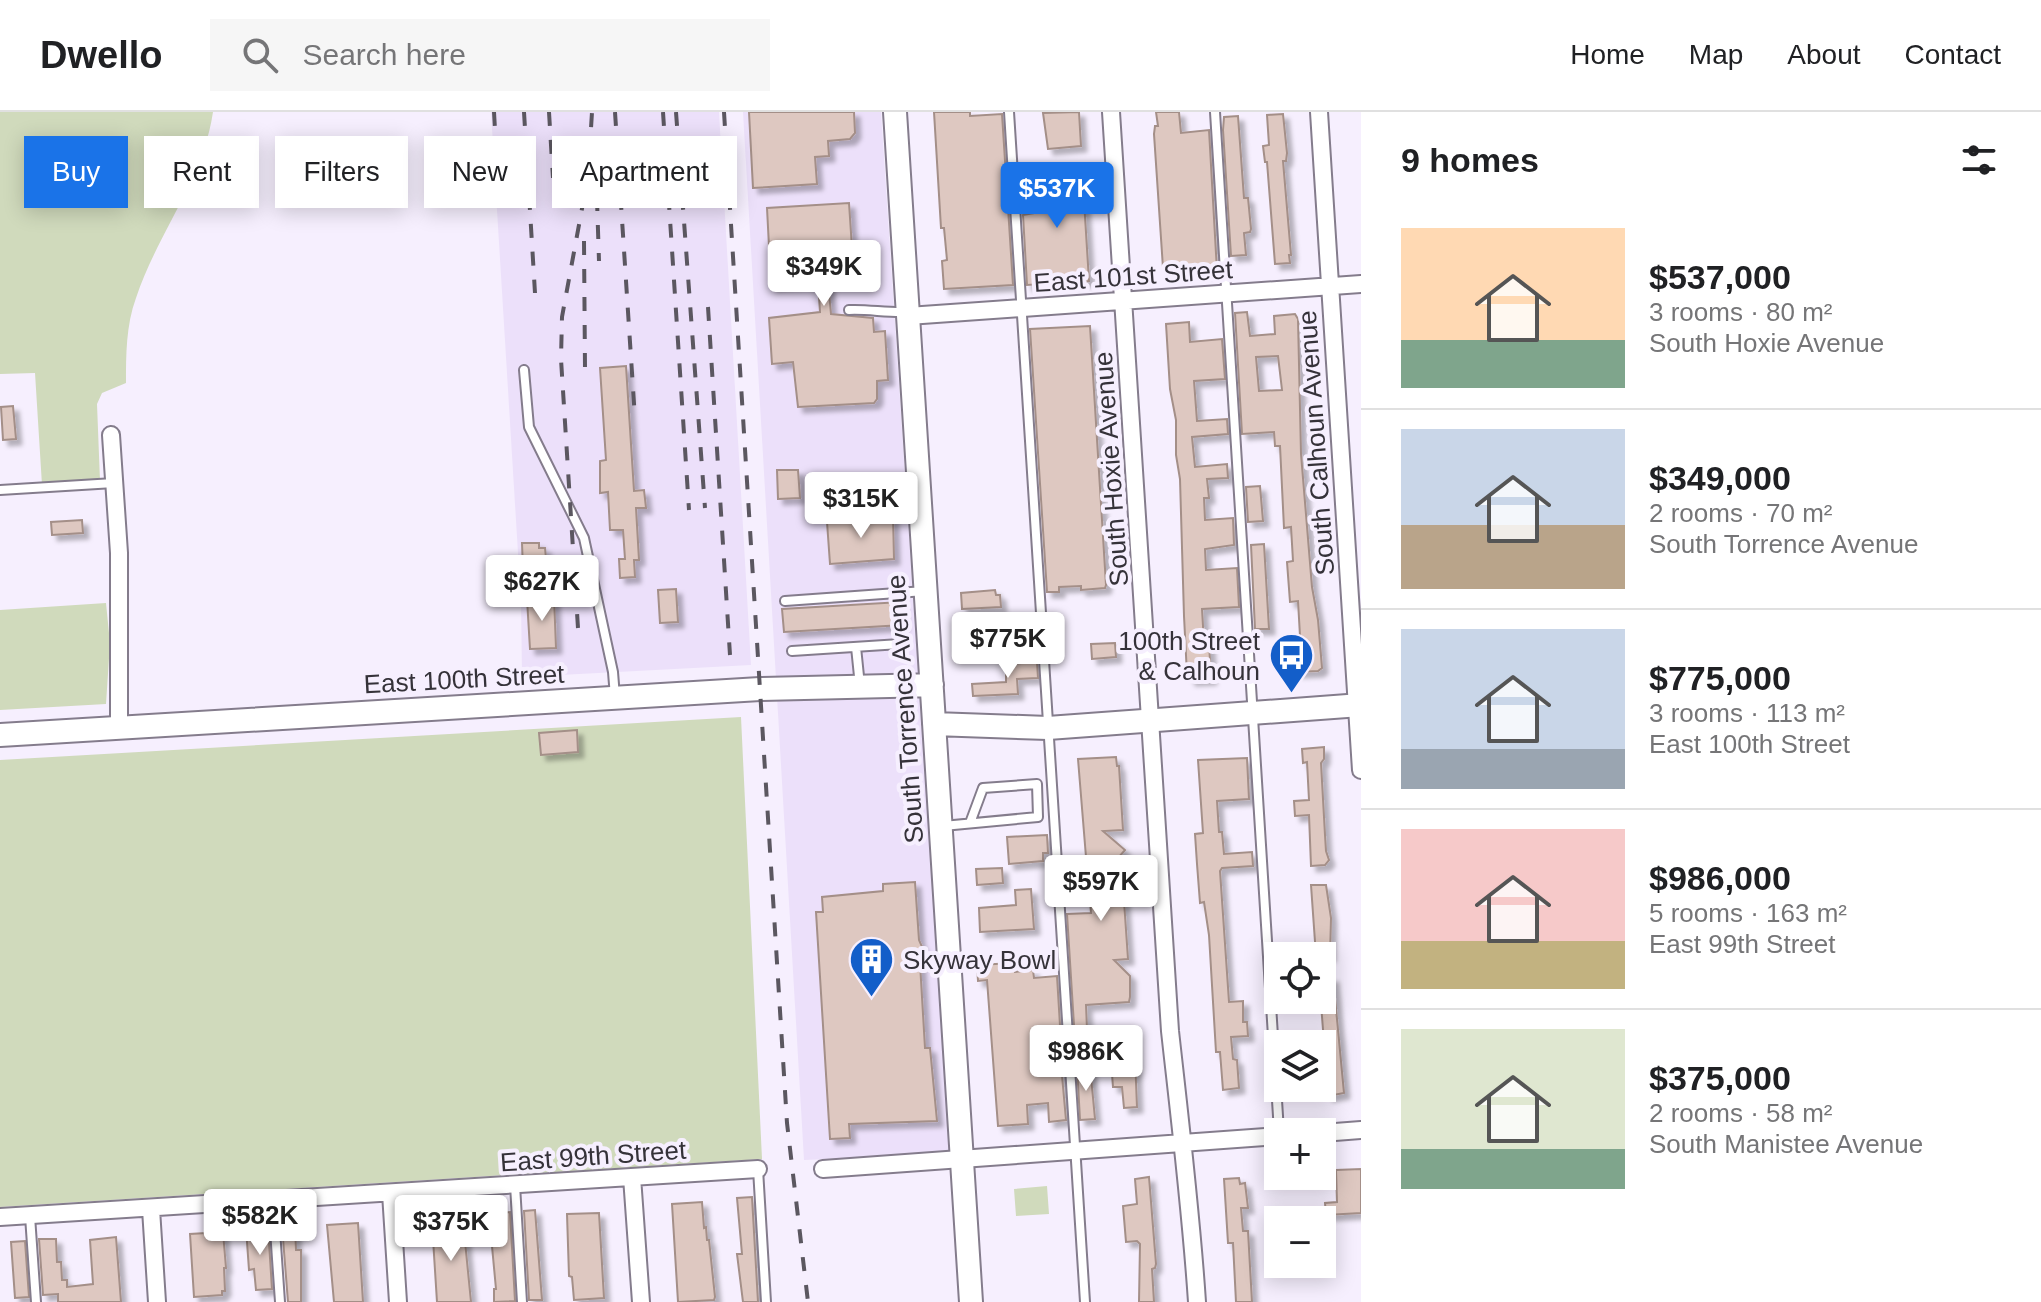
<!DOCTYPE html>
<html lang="en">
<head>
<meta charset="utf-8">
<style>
  body { margin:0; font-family:Helvetica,sans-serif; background:#f6f6f6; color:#202124; height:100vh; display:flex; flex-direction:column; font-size:30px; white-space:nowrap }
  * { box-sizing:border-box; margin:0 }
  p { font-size:26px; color:#757577 }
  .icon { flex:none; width:44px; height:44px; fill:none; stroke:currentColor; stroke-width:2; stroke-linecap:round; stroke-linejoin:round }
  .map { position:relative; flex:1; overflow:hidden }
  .details { display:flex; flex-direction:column; background:#fff; width:680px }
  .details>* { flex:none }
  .banner { position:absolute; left:24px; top:24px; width:760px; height:72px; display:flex; gap:16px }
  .buttons { position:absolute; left:1264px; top:830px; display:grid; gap:16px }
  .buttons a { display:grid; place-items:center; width:72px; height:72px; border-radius:0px; background:#fff; box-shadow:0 4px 20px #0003; font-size:40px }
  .price { position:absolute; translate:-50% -68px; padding:0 18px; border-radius:8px; background:#fff; color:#222; font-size:26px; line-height:52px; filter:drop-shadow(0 2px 4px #0008) }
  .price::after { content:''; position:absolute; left:50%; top:48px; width:24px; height:18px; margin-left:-12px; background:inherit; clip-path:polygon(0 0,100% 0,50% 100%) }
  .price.active { background:#1a73e8; color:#fff }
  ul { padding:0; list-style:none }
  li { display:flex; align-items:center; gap:24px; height:200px; padding:0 40px }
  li+li { border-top:2px solid #e0e0e0 }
  li span { display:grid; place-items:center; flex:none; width:224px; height:160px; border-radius:0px; color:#555 }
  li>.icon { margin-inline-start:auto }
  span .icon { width:96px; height:96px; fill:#fffc; stroke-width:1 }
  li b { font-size:34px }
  h2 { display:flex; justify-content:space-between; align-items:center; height:96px; padding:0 40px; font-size:34px }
  .chip { padding:0 28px; border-radius:0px; background:#fff; box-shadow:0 4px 20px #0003; font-size:28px; line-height:72px }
  .chip.active { background:#1a73e8; color:#fff }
  header { display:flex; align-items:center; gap:48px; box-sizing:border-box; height:112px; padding:0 40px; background:#fff; border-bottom:2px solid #e0e0e0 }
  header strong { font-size:38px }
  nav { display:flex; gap:44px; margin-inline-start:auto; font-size:28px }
  .search { width:560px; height:72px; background:#f6f6f6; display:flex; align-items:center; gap:20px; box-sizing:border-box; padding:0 28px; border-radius:0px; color:#757577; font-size:30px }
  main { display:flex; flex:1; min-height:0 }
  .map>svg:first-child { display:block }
</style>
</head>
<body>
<header>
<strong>Dwello</strong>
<div class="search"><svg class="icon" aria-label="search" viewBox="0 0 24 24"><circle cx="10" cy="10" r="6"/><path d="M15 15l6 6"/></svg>Search here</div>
<nav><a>Home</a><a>Map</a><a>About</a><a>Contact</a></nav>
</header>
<main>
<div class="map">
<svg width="1361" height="1190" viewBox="0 0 1361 1190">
  <defs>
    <filter id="shadow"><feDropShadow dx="5.5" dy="5.5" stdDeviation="2" flood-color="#0004"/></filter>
  </defs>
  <rect width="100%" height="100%" fill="#f6effe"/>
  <!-- built -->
  <path fill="#ece0fa" d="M491,0H719L751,553L522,565L521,490Z
    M743,0H881L950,1042L804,1048Z"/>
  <!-- green -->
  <path fill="#d0dabc" d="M0,0H213C203,68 157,122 136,186C126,213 126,243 126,271L102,281L97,292L100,369L42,373L35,261L0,262Z
    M106,491L110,531L106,592L0,598V498Z
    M741,605L762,1047L0,1095V648Z
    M1047,1074L1049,1102L1016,1104L1014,1077Z"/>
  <!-- building -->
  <path fill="#dec8c1" stroke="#a48f88" stroke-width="2" fill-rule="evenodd" filter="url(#shadow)" d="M749,0H854L855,21L850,27L828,29L829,44L815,45L817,72L753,76Z
    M934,0H970V4L1002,2L1013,173L944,177L942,149L947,148L944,116H941Z
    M1079,0L1081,34L1048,37L1043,1Z
    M1156,0H1179L1181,21L1209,18L1217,159L1203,160V153L1163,156L1154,22L1155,14H1158Z
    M1283,2L1287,41L1286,49H1283L1291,143H1289L1290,151L1275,152L1267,50H1265L1263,34L1269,33L1267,3Z
    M1238,4L1244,86H1248L1251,117L1250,120L1244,121L1246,143L1231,144L1223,18L1224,5Z
    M1082,56L1089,169L1027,173L1023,103L1052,98L1050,75L1021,77L1020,63Z
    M849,91L852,136L867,135L870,139L872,165L828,169L831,202L873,206L874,220L885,219L888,268L877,269V287L874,291L798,295L793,250L772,252L769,206L820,200L818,170L771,173L767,96Z
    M1247,200L1250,224L1275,222L1274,204L1295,202L1298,207L1301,342L1312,475L1318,508L1322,556L1318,559L1297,560L1294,524H1300L1298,489L1290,490L1287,450L1293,449L1291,415L1284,416L1280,334H1275L1274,320L1242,322L1235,201ZM1278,244L1282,278L1259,279L1256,245Z
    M1189,210L1190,230L1222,227L1225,267L1194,269L1197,309L1227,307L1228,322L1192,325L1195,355L1227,352L1228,366L1207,367L1209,386H1204L1205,408L1233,406L1234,433L1205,437L1206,458L1237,456L1239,495L1202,497L1204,531H1209L1211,567L1190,568V563H1187L1184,504L1180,367L1176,343V308L1170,277L1166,212Z
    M1090,214L1106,473L1105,476L1081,478V474L1059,475V480H1047L1030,217Z
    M626,254L634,379L644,378L646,396H636L639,448H634L635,465L620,466L619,447H625L623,418H610L608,380L600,381V349L606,348L600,256Z
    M13,294L16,327L3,328L1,295Z
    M777,358H798L800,386L778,387Z
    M1260,374L1263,409L1248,410L1246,375Z
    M893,404L894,447L830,452L827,410Z
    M82,408L83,421L52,423L51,410Z
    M522,431H539V436H545L547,457L523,458Z
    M1264,432L1269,517H1255L1251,433Z
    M676,477L678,510L660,511L658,478Z
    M995,478L996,483H1000L1001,495L962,497L961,481Z
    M554,485L556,536L530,537L527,487Z
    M901,490L903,513L784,520L782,497Z
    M1035,511L1036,525L1004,527L1003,513Z
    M1115,531L1116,545L1092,547L1091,532Z
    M1037,550L1038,566L1017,567L1018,582L973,584L972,572L1006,570V552Z
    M577,618L578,640L541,643L539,621Z
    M1324,635V647L1321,651L1325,723L1326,739L1329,748L1325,753L1311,754L1309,703L1295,704L1294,689L1309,688L1307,650L1303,651L1302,637Z
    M1116,645L1117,654H1119L1123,718L1103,719L1125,738L1105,761L1122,760L1128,847L1114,848L1130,864V885L1129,890L1086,893L1087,917L1125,914L1134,921L1137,995L1124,996L1122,975H1113L1111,949L1100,950L1097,927L1075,929L1067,802L1091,801L1089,777L1066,778L1065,763H1068L1066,746L1086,745L1078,647Z
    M1247,646L1249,687L1217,689L1219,720H1222L1224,742L1252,740L1253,754L1222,756L1220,759L1229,890L1243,889V910H1247L1248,924L1231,925L1233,947L1237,948L1239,976L1223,978L1220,940H1216L1209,823L1204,790L1200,791L1197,752L1195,722L1203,721L1198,648Z
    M1047,723L1048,741H1043V749L1009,752L1007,725Z
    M1002,756L1003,771L977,773L976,757Z
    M915,770L919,828L923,837L920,851L925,936H930L937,1009L849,1012L850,1026L830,1027L816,800H823L822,785L883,779V772Z
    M1311,773H1326L1331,806L1330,844H1316Z
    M1031,777L1034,817L980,820L979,796L1016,793L1015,778Z
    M1014,851L1015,860L1033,858L1034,866L1057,864L1061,930H1059L1066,1008L1049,1010L1048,991L1027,993L1028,1012L998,1014L987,868L978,869L977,853Z
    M1333,865L1344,981L1328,984L1326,961H1322V943H1325L1321,892L1322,866Z
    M1077,954H1090L1095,1007L1080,1008Z
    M1361,1057V1101L1326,1103L1325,1091L1337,1090L1336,1058Z
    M1149,1065L1156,1152L1155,1156L1152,1157L1154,1190H1139L1140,1132L1137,1129L1126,1130L1123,1094L1137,1092L1135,1067Z
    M1239,1066L1240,1072L1245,1071L1248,1096H1241L1243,1119H1248L1252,1190H1236L1233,1131H1228L1224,1067Z
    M752,1085L758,1190H743L737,1142H742L737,1086Z
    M702,1090L704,1116L706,1115L707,1128H709L715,1185L714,1188L678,1190L672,1092Z
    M535,1098L542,1188H529L524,1099Z
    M510,1100L515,1189L494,1190V1177H496L489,1102Z
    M599,1101L604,1186L574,1188L572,1165L569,1164L567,1102Z
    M463,1109L471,1190H437L432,1111Z
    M358,1111L363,1190H334L327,1113Z
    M295,1113L296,1138H301V1190H288L282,1114Z
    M268,1115L272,1177L256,1178L254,1157L249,1158L246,1116Z
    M223,1120L226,1156H224L225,1179H222V1183L194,1185L190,1122Z
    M116,1125L121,1190H58V1182L43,1183L39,1127H56L57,1150H61L62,1168H67V1175L93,1172L90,1128Z
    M25,1129L29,1185L15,1186L11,1130Z"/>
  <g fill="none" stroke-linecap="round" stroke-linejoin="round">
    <defs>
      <path id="service" d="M1009,0L1085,1190
        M1215,0L1279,1020
        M849,198C869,197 886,201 907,200
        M524,258L529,315L584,426L613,560L615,585
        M0,378L114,371
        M785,489L925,479
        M856,535L860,574
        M792,539L900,532
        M943,714L1038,705L1037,672L983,676L970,711
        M758,1057L766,1190
        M515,1073L522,1190
        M273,1089L280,1190
        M30,1104L36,1190"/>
      <path id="minor" d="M1111,0L1170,919C1180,1009 1191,1099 1197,1190
        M1319,0L1361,658
        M908,204L1361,172
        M111,323L119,441V616
        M1322,1021L1361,1018
        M823,1057L1278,1024
        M632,1065L641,1190
        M391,1081L398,1190
        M151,1097L157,1190
        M0,1105L758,1057"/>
      <path id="secondary" d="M895,0L971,1190
        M934,612L1048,616L1361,593
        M0,623L760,577L932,573"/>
    </defs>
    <!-- service casing -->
    <use href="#service" stroke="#847c8c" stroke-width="12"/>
    <!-- minor casing -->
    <use href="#minor" stroke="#847c8c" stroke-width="20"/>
    <!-- secondary casing -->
    <use href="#secondary" stroke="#847c8c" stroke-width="26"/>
    <!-- service -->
    <use href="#service" stroke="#fff" stroke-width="8"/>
    <!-- minor -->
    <use href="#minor" stroke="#fff" stroke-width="16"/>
    <!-- secondary -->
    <use href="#secondary" stroke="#fff" stroke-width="22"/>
    <!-- rail -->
    <path stroke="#5b5760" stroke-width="4" stroke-dasharray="14 14" stroke-linecap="butt" d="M494,0L498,70
      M524,0L535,181
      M549,0L553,66
      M615,0L635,307
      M663,0L689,398
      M676,0L705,396
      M724,0L787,1011L808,1190
      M596,57L599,149
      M584,129L585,257
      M708,195L730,543
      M578,516L561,247L562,205L588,64L592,0"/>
  </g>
  <!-- icons -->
  <defs>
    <symbol id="bus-pin" viewBox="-11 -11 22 30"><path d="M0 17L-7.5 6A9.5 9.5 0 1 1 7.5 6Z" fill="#135ec9" stroke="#f6effe"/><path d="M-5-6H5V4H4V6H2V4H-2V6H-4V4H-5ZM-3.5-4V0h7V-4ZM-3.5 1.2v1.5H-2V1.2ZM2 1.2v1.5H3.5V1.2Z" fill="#fff"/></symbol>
    <symbol id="building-pin" viewBox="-11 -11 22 30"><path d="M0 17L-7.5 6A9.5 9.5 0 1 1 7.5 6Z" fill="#135ec9" stroke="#f6effe"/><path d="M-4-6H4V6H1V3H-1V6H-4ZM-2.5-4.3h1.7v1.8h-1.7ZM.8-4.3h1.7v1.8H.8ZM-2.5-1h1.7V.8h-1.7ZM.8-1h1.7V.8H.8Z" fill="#fff"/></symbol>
  </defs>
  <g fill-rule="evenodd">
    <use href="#bus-pin" x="1266" y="518" width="51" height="69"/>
    <use href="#building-pin" x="846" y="822" width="51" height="69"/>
  </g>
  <g text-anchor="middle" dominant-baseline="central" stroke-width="8" stroke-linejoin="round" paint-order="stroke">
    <!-- street labels -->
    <g font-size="26" fill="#353239" stroke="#f6effe">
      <text transform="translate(1133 164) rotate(-4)">East 101st Street</text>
      <text transform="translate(1316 331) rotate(-94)">South Calhoun Avenue</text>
      <text transform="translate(1111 357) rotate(-94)">South Hoxie Avenue</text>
      <text transform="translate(464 567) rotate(-3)">East 100th Street</text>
      <text transform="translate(905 597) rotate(-94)">South Torrence Avenue</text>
      <text transform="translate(593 1044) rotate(-4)">East 99th Street</text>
    </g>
    <!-- poi labels -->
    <g font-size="26" fill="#353239" stroke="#f6effe" text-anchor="end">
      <text x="1260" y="529">100th Street<tspan x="1260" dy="30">&amp; Calhoun</tspan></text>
      <text x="903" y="848" text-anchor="start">Skyway Bowl</text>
    </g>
  </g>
</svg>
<div class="buttons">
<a><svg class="icon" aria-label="locate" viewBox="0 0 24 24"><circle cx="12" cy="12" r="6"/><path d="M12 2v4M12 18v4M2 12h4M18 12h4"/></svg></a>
<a><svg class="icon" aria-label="layers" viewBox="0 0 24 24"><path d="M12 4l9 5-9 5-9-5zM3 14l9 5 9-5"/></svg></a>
<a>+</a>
<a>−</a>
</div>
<b class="price active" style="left:1057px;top:118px">$537K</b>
<b class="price" style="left:824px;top:196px">$349K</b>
<b class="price" style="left:861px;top:428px">$315K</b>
<b class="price" style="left:542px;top:511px">$627K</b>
<b class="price" style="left:1008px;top:568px">$775K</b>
<b class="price" style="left:1101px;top:811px">$597K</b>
<b class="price" style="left:1086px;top:981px">$986K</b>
<b class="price" style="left:260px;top:1145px">$582K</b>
<b class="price" style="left:451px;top:1151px">$375K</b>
<div class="banner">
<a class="chip active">Buy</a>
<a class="chip">Rent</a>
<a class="chip">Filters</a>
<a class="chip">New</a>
<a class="chip">Apartment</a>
</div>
</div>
<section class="details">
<h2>9 homes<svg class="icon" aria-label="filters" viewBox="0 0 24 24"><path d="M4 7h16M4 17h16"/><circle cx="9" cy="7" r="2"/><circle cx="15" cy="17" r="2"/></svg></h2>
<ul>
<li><span style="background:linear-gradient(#ffd9b3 70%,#7fa58c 0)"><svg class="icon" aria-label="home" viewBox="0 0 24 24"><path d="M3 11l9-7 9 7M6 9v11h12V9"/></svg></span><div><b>$537,000</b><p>3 rooms · 80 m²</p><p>South Hoxie Avenue</p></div></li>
<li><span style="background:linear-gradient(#c9d6e8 60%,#b9a48a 0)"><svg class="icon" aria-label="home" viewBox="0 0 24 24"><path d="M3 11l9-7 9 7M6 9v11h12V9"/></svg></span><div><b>$349,000</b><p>2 rooms · 70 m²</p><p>South Torrence Avenue</p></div></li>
<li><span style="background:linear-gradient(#c9d6e8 75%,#9aa5b1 0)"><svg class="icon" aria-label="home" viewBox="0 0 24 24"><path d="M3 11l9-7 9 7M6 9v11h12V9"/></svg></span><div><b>$775,000</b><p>3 rooms · 113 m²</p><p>East 100th Street</p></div></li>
<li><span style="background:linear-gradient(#f6c9c9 70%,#c2b280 0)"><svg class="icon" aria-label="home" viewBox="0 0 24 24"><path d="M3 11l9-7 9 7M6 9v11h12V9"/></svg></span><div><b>$986,000</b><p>5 rooms · 163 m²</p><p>East 99th Street</p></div></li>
<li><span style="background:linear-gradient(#dfe7d0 75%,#7fa58c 0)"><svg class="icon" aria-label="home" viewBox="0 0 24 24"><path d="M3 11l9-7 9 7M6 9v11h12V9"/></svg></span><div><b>$375,000</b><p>2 rooms · 58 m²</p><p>South Manistee Avenue</p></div></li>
</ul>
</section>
</main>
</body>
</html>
